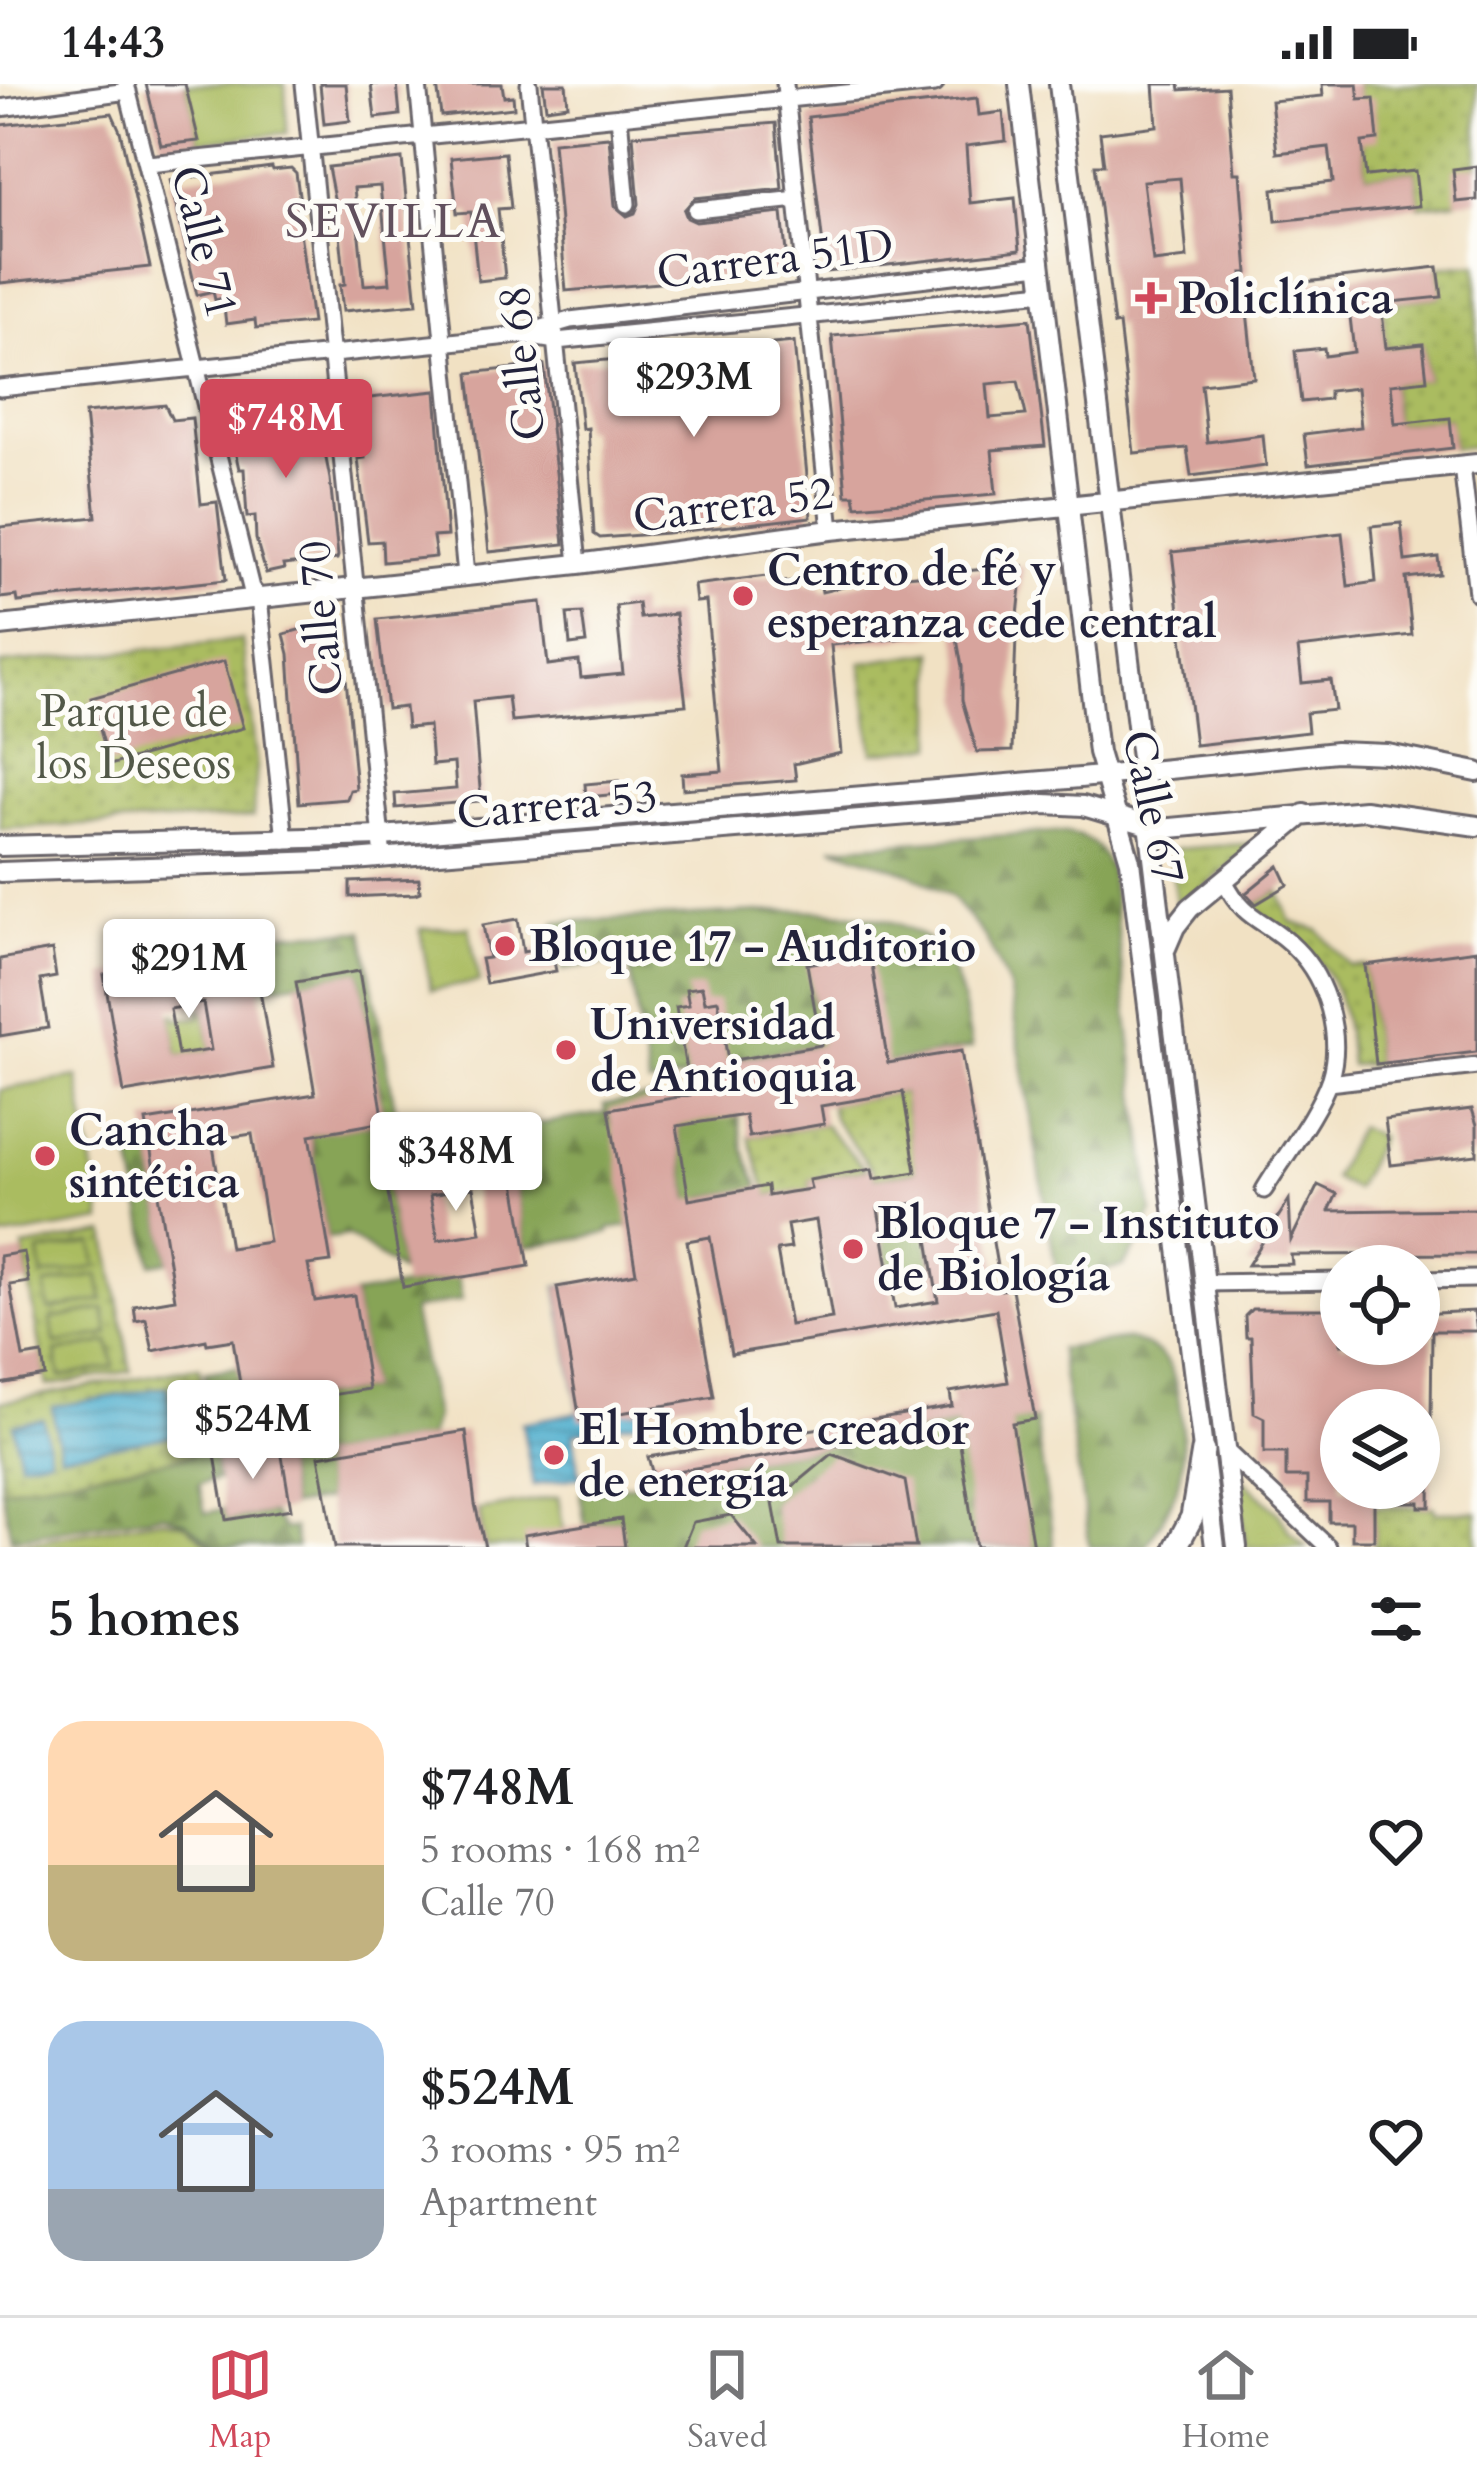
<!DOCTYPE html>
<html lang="en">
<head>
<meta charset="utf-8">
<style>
  body { margin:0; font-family:Cardo,serif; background:#f6f6f6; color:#202124; height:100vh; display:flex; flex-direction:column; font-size:45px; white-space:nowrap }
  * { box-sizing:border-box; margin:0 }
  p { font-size:39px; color:#757577 }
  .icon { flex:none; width:66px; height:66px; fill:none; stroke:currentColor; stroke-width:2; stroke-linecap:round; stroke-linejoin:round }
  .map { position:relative; height:1463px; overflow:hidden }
  .details { display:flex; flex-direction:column; background:#fff; flex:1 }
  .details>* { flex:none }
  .buttons { position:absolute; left:1320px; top:1161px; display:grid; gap:24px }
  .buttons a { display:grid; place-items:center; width:120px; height:120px; border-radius:50%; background:#fff; box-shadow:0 6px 18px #0003; font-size:60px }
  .price { position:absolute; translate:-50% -102px; padding:0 27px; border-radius:12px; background:#fff; color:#222; font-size:39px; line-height:78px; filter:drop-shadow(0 3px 6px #0008) }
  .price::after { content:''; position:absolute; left:50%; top:72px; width:36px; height:27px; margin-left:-18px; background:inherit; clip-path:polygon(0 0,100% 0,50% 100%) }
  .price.on { background:#d1495b; color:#fff }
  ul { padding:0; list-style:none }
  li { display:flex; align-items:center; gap:36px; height:300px; padding:0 48px }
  li span { display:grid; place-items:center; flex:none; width:336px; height:240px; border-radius:36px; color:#555 }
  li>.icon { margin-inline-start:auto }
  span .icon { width:144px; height:144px; fill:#fffc; stroke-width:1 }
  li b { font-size:51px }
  h2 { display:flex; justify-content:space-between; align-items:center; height:144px; padding:0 48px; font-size:51px }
  .status { display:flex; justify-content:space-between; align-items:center; height:84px; padding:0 60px; background:#fff; direction:ltr }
  .status svg { height:33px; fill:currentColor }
  .menu { display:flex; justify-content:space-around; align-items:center; height:168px; border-top:3px solid #e0e0e0; background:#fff; font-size:33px; color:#757577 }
  .menu a { display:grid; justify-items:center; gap:6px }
  .menu .on { color:#d1495b }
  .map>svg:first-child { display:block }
</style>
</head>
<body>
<div class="status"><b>14:43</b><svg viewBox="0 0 49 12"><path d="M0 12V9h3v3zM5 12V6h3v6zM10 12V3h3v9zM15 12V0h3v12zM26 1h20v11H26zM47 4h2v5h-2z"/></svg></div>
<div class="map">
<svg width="1477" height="1463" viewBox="0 0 1477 1463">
  <defs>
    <pattern id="forest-firs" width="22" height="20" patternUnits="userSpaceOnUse" patternTransform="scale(3)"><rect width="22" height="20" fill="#87a456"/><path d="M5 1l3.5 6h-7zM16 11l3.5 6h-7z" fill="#6e8548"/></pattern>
    <pattern id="park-dots" width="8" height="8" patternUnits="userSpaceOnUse" patternTransform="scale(3)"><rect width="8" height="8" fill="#aabc60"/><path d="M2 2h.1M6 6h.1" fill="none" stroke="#92a154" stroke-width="1.8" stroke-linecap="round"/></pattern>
    <pattern id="water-rules" width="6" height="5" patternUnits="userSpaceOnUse" patternTransform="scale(3)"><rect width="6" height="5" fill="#50afce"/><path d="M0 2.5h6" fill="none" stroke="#428ea8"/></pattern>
  </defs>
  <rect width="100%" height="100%" fill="#fdfcf7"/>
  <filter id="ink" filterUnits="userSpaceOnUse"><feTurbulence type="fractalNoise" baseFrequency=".00833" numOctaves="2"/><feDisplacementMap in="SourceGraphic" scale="24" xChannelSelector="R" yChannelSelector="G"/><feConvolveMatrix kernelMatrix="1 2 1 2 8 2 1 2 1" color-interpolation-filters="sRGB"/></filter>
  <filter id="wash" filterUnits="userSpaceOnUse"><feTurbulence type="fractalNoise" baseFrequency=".004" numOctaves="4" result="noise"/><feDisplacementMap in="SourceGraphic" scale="48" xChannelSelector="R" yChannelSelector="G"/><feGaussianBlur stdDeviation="2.7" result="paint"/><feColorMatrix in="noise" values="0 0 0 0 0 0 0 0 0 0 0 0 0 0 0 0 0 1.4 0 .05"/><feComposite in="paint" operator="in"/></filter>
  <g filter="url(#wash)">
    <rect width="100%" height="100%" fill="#f1e1c3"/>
    <!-- green -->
    <path fill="#aabc60" stroke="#666f4e" stroke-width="3" d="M185,0H285L287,49L199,57Z
      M469,843L479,898L431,906L420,845Z
      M204,925L211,966L178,971L171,931L176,930L177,936L200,932L199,926Z
      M78,993L102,1137L0,1154V1006Z
      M1358,1043L1380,1054L1355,1105L1333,1094Z
      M93,1158L98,1183L43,1193L39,1168Z
      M99,1191L103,1216L49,1226L44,1201Z
      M104,1225L109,1250L55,1260L50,1235Z
      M110,1258L115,1283L60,1293L55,1268Z
      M1237,1390L1278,1428L1290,1448L1306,1463H1246Z
      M558,1413L563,1445L526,1463H485L479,1426Z
      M161,1435L185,1440L211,1463H0Z"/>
    <!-- forest -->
    <path fill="url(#forest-firs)" stroke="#546348" stroke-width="3" d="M1054,748C1085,749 1099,757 1110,787L1152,1129L1142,1156L1123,1182L1058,1197L1009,903L986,854L951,812L910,789L832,763Z
      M803,826C853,829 921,830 949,881C963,905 966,937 972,964L888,979L811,962L735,975L687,993L649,1001L628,876L563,886L555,838Z
      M363,847L402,1062L436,1057L438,1069L383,1078L401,1188L348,1151L327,1154L310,1050L384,1038L359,888L260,904L251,850Z
      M652,1013L629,1142L609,1145V1149L526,1163L508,1057L454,1066L452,1054L605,1029L604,1021Z
      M674,1028L738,1032L743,1064L759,1104L705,1113L691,1125Z
      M151,1068L169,1177L152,1180L131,1072Z
      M922,1118L933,1184L889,1191L878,1125Z
      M458,1193L462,1216L412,1226L435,1332L429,1354L320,1372L327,1416L291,1422L280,1360L219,1370L205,1289L238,1283L245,1325L369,1305L354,1211Z
      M1128,1255C1146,1259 1166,1270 1172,1288C1181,1312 1186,1370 1180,1394C1173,1420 1160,1442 1145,1463H1090L1059,1265Z
      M1035,1335L1054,1463H625L620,1436L585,1441L580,1409L642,1399L653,1391L957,1341Z
      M213,1364L219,1395L199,1400L205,1429L224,1425L227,1436L271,1429L283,1445L293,1444L297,1463H216L185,1438L163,1430L11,1455L2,1405L190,1372V1368Z"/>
    <!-- park -->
    <path fill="url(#park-dots)" stroke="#666f4e" stroke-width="3" fill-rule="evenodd" d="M1357,0H1477V82L1456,118L1419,122L1415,87L1366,92Z
      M1477,180V362L1453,364L1449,334L1395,340L1391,300L1427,295L1423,261L1386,264L1381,219L1441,213L1438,183Z
      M242,556L257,683L253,733L0,745V580Z
      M934,568V662L873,669L861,579Z
      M1256,759L1177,826L1171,776L1176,765Z
      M1279,807L1291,838L1318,846L1350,882L1365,881L1376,980L1350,981C1342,889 1325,874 1251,823Z
      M903,1008L917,1087L874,1095L872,1085L833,1034L830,1020Z
      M824,1040L866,1086L810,1096L811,1105L768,1112L749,1053Z
      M106,1149L131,1287L47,1302L23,1163ZM93,1159L97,1183L43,1192L39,1168ZM98,1191L103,1216L49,1226L45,1201ZM104,1225L109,1250L55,1260L51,1235ZM109,1258L114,1283L60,1293L56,1268Z
      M199,1283L213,1364L191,1368V1372L2,1405L0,1318ZM166,1303L61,1370L52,1324Z
      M1374,1423H1434L1435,1428H1477V1463H1374Z"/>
    <!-- water -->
    <path fill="url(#water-rules)" stroke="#396884" stroke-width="3" d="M574,1200L595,1326L638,1319L641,1337L573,1349L580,1393L533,1401L522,1339L579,1328L557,1203Z
      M167,1303L175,1351L60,1371L52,1323Z
      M43,1335L50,1373L20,1378L13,1340Z"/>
    <g id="blocks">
      <!-- building -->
      <path fill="#d7a49d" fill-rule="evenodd" d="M146,0H185L199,57L161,61Z
        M320,0H346L350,37L324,40Z
        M371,0H397L400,31L375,34Z
        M437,0H502L504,13L513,12L514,24L441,32Z
        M543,0H566L568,21L546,24Z
        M1154,0H1179L1180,6L1227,3L1234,89H1240L1248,189H1243L1254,294L1201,300L1207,358L1263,351L1266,382L1191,392L1187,364L1134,369L1119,240L1114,241L1095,81H1104L1100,49L1157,42ZM1180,94L1187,174L1153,178L1143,97Z
        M1322,0H1357L1359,15L1374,14L1378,56L1362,58L1366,92L1415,87L1419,122L1276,137L1273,105L1333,98L1329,63L1277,69L1271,17L1323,12Z
        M977,14L979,31L1003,28L1006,57L966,62L970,119L1015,114L1020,166L826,188L808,33Z
        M112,29L120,47L150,183L0,199V41Z
        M776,39L782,105L695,114L684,126L687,134L696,138L782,129L788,188L566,207L553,58L609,53L615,122L627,132L635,129L639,120L633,51Z
        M505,69L511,124L498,125L505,194L478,197L471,128L457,129L451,74Z
        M402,75L417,220L343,227L340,201L345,200L339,140L328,83ZM380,102L390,199L364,201L354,104Z
        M1477,82V116L1456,118L1453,85Z
        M272,83L273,86L291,84L296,89L301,125H297L312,239L256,244L255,236L226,240L223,214L215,216L213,207L197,211L170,96Z
        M1438,183L1442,213L1381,219L1386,264L1423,260L1427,296L1391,300L1395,340L1450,334L1453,364L1308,381L1304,350L1361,343L1357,304L1329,307V315L1301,318L1295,267L1324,264L1325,272L1354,268L1349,224L1291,230L1287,200Z
        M1030,235L1045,362L992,366L996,410L856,422L854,411H846L832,252ZM1018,297L1026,331L990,334L987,300Z
        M794,258L811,433L667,449L600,454L594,450L588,344L582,345L575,279Z
        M544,281L564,460L489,468L469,289Z
        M436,307L447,452L433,453L436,473L383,478L382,457L368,458L358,375L365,374L360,315Z
        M292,311L293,317L314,313L330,395L338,472L337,475L283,481L284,485L266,489L256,455L255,432L247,433L244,385H239L225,321L247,317L249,325L274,322L273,314Z
        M165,321L172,336L192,334L201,420L217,418L226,496L18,518L17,512L0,514V443L96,433L85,329Z
        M1401,439L1405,477L1438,473L1440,490L1406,494L1412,551L1298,564L1302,599L1331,596L1335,626L1306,629L1308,648L1195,661L1172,468L1342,449L1348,502L1376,498L1371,442Z
        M1023,482L1016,552L1012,667L977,668L962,616V583L955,544L926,552L831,561L841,669L794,680L796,696L683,705L682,690L722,687L706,517L696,518L694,501L775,491L776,499L792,497L821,503L822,508L881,494Z
        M541,518L548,581L579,577L581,594L623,590L616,522L638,519L640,534L675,530L686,621L511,637L508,613L473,617L481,717L396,724L395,710L456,705L454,679L432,681L429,642L407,644L405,623L387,625L377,535Z
        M582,529L586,559L570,561L567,530Z
        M316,541L319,552L342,550L356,705L350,706L347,715L299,719L289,570L284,550Z
        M224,577L243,644L110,681L91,614Z
        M619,697L620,710L586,713L585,700Z
        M1279,782L1288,801L1256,820L1246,809Z
        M419,795L420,808L415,810L350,813V798Z
        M518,835L523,868L551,863L556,887L486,900L481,875L489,874L483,841Z
        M253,865L273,984L124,1009L104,891ZM203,919L211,966L178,971L170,925Z
        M52,866L56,893L40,896L48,944L0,952V875Z
        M1477,866V968L1376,980L1365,881Z
        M870,869L888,979L961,967L1001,1206L1012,1205L1035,1335L1012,1339L1033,1463H976L957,1341L653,1391L648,1373L952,1322L950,1308L1008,1298L996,1226L731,1270L710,1153L687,1157L714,1313L580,1336L557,1203L636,1189L609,1025L690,1011L676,923L689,921L686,905L702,903L705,918L718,916L728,977L821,961L807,880ZM903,1008L916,1088L874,1095L872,1085L809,1096L811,1105L790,1108L768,1112L767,1102L689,1116L677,1042L745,1031L749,1053L824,1040L821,1022ZM922,1118L938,1217L895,1224L878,1125ZM816,1136L832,1234L790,1241L777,1166L791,1164L787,1141Z
        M359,887L384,1038L310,1051L331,1178L308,1181L315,1217L354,1211L369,1305L244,1325L233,1256L207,1260L206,1256L153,1267L146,1235L136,1237L134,1222L175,1215L146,1037L315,1010L296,898ZM252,1050L269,1158L230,1164L212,1056Z
        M1472,1025L1477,1041V1071L1391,1081L1385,1036Z
        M508,1057L529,1182L403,1203L383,1078ZM473,1104L481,1149L438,1156L430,1111Z
        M1318,1101L1337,1110L1329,1127L1477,1125V1170L1291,1171L1292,1180L1248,1181L1289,1116L1291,1156Z
        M24,1168L29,1198L10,1201L23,1273L42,1270L45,1292L0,1300V1172Z
        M1252,1225H1341V1260H1373V1267H1404V1260H1419V1230L1474,1227L1477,1247H1432L1430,1423H1419V1418H1374V1456H1352V1438H1329V1418H1307V1393H1286V1369H1264V1334L1254,1329L1251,1253H1246L1245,1232ZM1341,1326H1419V1404H1341Z
        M466,1347L475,1420L485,1463H335L319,1372Z
        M280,1360L291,1425L226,1436L215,1371Z
        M832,1370L905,1397L916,1463H781L773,1419Z
        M731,1431L757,1463H683L693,1438Z
        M621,1435L625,1463H526L524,1451Z"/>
    </g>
  </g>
  <g filter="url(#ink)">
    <use href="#blocks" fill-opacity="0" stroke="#6a656b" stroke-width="3"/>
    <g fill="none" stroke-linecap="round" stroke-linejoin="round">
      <defs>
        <path id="minor" d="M126,0L251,504L259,514L285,756
          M304,0L383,774
          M418,0L466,491
          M529,0L578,480
          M785,0L831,446
          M0,24L128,7
          M619,32L627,120
          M148,80L935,0
          M696,126L797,115
          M522,250L570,236L1040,181
          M0,304L519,251L556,257L1044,208
          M1462,382L1477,509
          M1224,796C1246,840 1266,834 1296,865C1327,896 1343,952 1330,994C1318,1030 1283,1074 1264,1106
          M1328,999L1477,982
          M1419,1196L1477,1195
          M1205,1199L1341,1197
          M1225,1366L1328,1463"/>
        <path id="major" d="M1019,0L1098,668L1130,777L1215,1463
          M1059,0L1237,1463
          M0,542L578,480L831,446L1477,380
          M0,762L382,752L1080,694L1336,668L1388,670L1477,688
          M0,788L354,776L1045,720L1083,722L1160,745L1364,726L1477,742
          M1166,864L1175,843L1190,824L1304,730"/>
        <path id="highway" d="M1176,1463L1192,1433L1203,1367"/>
      </defs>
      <!-- minor casing -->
      <use href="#minor" stroke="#6a656b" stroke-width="21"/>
      <!-- major casing -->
      <use href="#major" stroke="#6a656b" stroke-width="24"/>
      <!-- highway casing -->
      <use href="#highway" stroke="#6a656b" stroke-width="27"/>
      <!-- minor -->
      <use href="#minor" stroke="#fff" stroke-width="15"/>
      <!-- major -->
      <use href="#major" stroke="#fff" stroke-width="18"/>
      <!-- highway -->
      <use href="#highway" stroke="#fff" stroke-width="21"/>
    </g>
  </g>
  <!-- markers -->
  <g fill="#d1495b" stroke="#fdfcf7" stroke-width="4.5">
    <path d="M1145 196h12v12h12v12h-12v12h-12v-12h-12v-12h12z"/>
    <circle cx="743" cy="512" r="12"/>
    <circle cx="505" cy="862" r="12"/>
    <circle cx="566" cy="966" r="12"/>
    <circle cx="45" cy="1072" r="12"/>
    <circle cx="853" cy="1165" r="12"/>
    <circle cx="554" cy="1371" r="12"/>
  </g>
  <g text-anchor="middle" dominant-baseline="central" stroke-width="10" stroke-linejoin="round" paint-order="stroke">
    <!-- street labels -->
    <g font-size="45" fill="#22223b" stroke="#fdfcf7">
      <text transform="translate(204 158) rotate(76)">Calle 71</text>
      <text transform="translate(775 175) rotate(-7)">Carrera 51D</text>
      <text transform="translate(522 279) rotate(-96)">Calle 68</text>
      <text transform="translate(733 421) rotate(-7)">Carrera 52</text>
      <text transform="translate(321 534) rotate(-95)">Calle 70</text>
      <text transform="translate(557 721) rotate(-5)">Carrera 53</text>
      <text transform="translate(1153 723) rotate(78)">Calle 67</text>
    </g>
    <!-- poi labels -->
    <g font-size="45" font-weight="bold" fill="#22223b" stroke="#fdfcf7" text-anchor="start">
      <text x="1178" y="214">Policlínica</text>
      <text x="767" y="486">Centro de fé y<tspan x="767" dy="52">esperanza cede central</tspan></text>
      <text x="529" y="862">Bloque 17 - Auditorio</text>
      <text x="590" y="940">Universidad<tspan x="590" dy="52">de Antioquia</tspan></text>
      <text x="69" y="1046">Cancha<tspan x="69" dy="52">sintética</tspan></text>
      <text x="877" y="1139">Bloque 7 - Instituto<tspan x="877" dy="52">de Biología</tspan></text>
      <text x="578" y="1345">El Hombre creador<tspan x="578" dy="52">de energía</tspan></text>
    </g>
    <!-- park labels -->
    <g font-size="45" fill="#525848" stroke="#fdfcf7">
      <text x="134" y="627">Parque de<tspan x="134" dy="52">los Deseos</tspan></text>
    </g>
    <!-- neighbourhood labels -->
    <g font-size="48" letter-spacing="3" fill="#61505d" stroke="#fdfcf7">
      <text x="394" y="137">SEVILLA</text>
    </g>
  </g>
</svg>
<div class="buttons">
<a><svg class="icon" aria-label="locate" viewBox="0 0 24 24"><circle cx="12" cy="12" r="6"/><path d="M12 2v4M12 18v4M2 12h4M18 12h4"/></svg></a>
<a><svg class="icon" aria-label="layers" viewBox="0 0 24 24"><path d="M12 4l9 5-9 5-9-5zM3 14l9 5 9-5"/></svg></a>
</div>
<b class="price" style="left:694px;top:356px">$293M</b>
<b class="price on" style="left:286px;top:397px">$748M</b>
<b class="price" style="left:189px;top:937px">$291M</b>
<b class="price" style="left:456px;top:1130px">$348M</b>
<b class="price" style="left:253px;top:1398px">$524M</b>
</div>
<section class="details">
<h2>5 homes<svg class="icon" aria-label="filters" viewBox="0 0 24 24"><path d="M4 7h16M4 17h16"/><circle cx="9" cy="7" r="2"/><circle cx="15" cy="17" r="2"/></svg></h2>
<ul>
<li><span style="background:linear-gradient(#ffd9b3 60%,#c2b280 0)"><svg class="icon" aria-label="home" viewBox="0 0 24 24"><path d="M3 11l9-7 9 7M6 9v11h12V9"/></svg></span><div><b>$748M</b><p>5 rooms · 168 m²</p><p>Calle 70</p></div><svg class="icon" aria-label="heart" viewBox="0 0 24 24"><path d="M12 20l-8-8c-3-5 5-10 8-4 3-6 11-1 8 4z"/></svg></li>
<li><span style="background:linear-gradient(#a9c7e8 70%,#9aa5b1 0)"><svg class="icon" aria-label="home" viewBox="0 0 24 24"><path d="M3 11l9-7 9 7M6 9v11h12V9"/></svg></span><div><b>$524M</b><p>3 rooms · 95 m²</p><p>Apartment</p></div><svg class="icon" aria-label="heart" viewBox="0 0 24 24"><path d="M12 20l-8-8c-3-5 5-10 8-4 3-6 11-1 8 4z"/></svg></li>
</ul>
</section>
<nav class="menu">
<a class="on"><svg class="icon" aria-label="map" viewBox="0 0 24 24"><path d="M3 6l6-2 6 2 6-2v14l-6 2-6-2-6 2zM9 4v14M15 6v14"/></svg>Map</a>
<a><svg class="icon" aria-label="saved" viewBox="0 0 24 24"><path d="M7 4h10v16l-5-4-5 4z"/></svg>Saved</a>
<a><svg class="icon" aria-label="home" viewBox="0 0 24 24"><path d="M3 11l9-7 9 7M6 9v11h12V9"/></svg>Home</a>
</nav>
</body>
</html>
